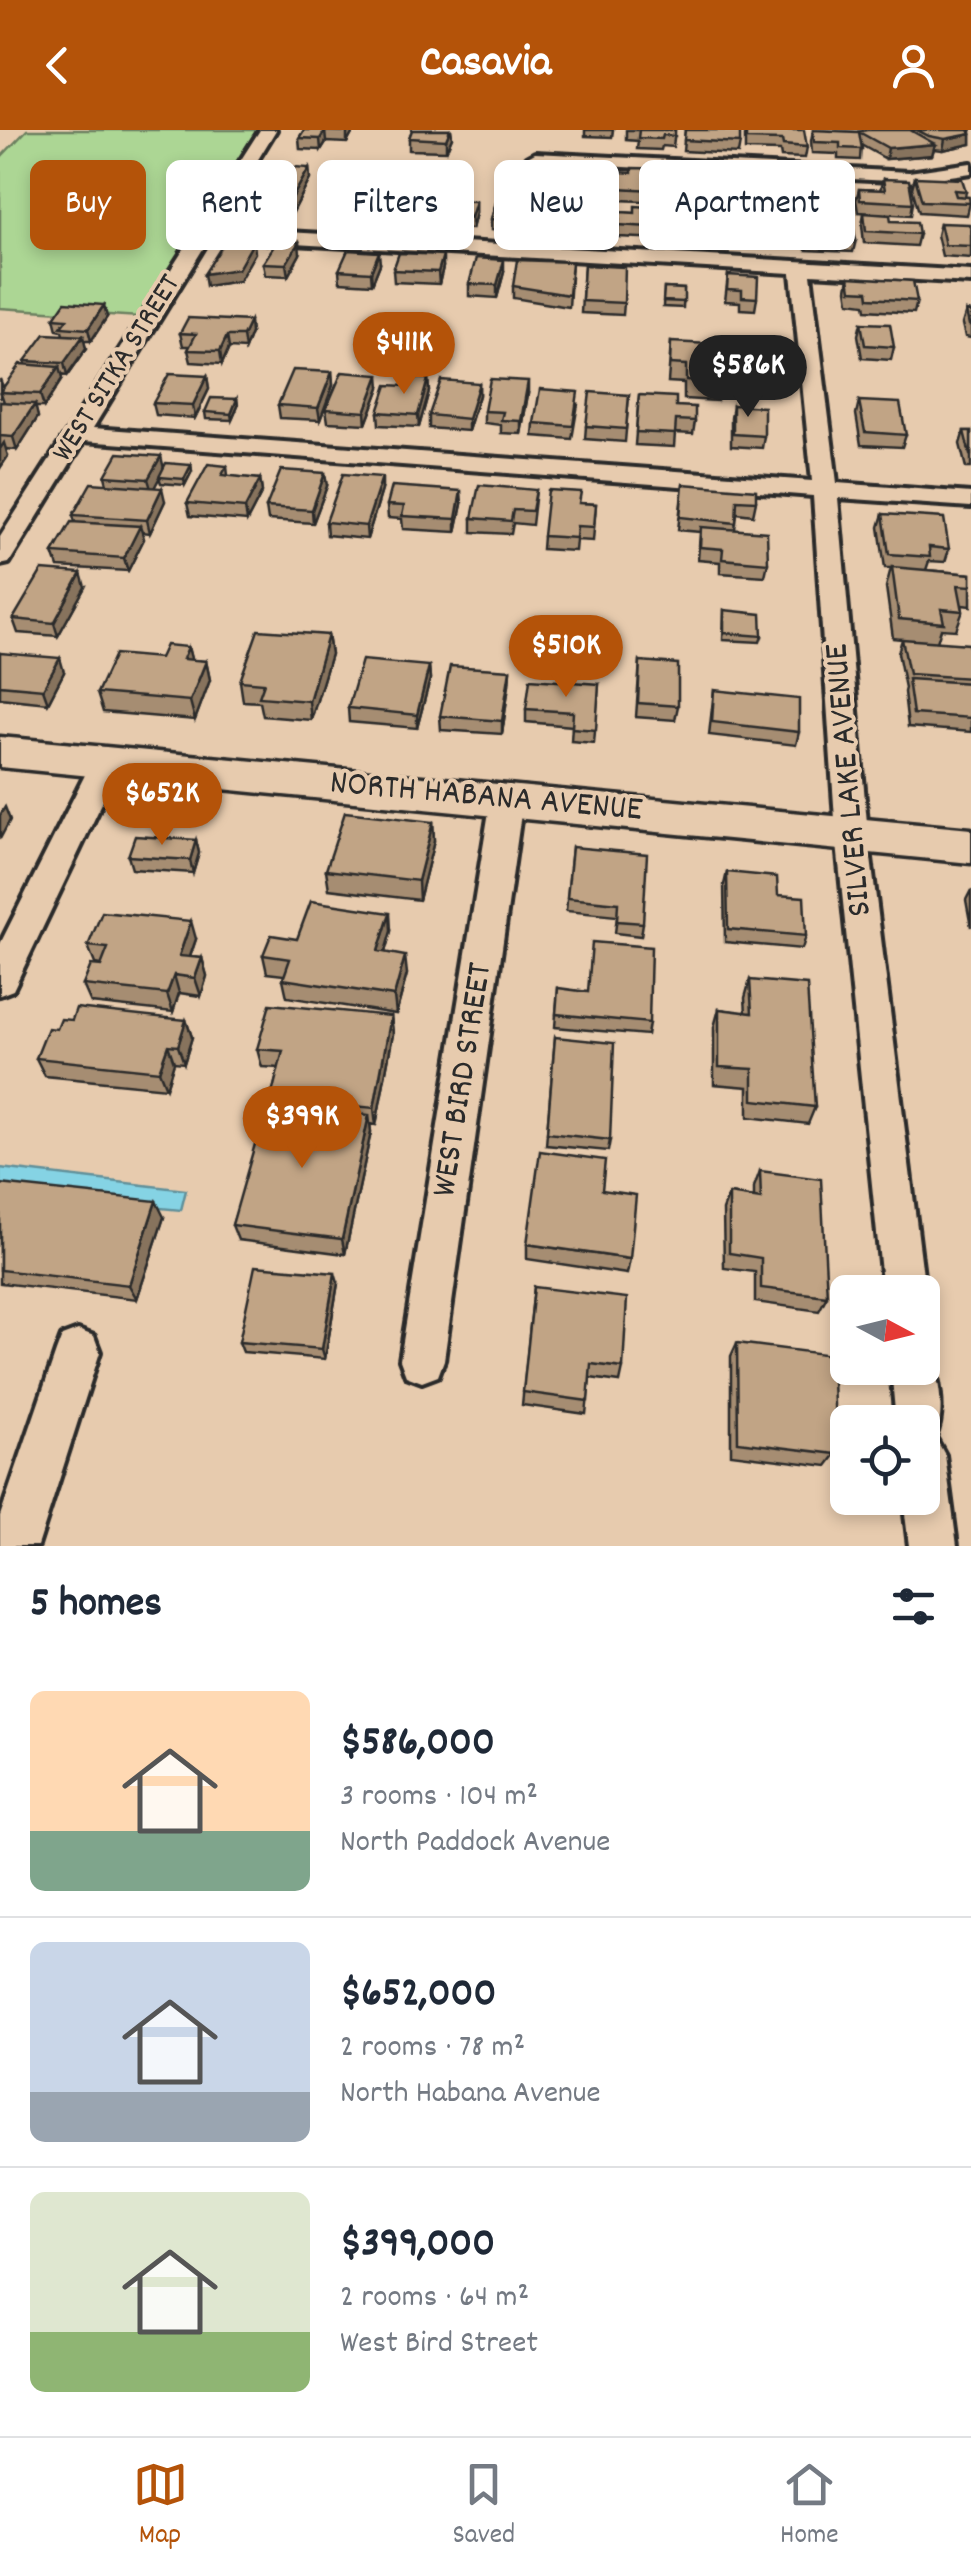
<!DOCTYPE html>
<html lang="en">
<head>
<meta charset="utf-8">
<style>
  body { margin:0; font-family:Dekko,sans-serif; background:#f6f6f7; color:#1f2937; height:100vh; display:flex; flex-direction:column; font-size:38px; white-space:nowrap }
  * { box-sizing:border-box; margin:0 }
  p { font-size:32px; color:#747a83 }
  .icon { flex:none; width:55px; height:55px; fill:none; stroke:currentColor; stroke-width:2; stroke-linecap:round; stroke-linejoin:round }
  .map { position:relative; height:1416px; overflow:hidden }
  .drawer { display:flex; flex-direction:column; background:#fff; flex:1 }
  .drawer>* { flex:none }
  .hud { position:absolute; left:30px; top:30px; width:912px; height:90px; display:flex; gap:20px }
  .needle { width:65px; rotate:97deg }
  .fabs { position:absolute; left:830px; top:1145px; display:grid; gap:20px }
  .fabs a { display:grid; place-items:center; width:110px; height:110px; border-radius:15px; background:#fff; box-shadow:0 5px 15px #0003; font-size:50px }
  .price { position:absolute; translate:-50% -85px; padding:0 22px; border-radius:35px; background:#b45309; color:#fff; font-size:32px; line-height:65px; filter:drop-shadow(0 2px 5px #0008) }
  .price::after { content:''; position:absolute; left:50%; top:60px; width:30px; height:22px; margin-left:-15px; background:inherit; clip-path:polygon(0 0,100% 0,50% 100%) }
  .price.current { background:#222; color:#fff }
  ul { padding:0; list-style:none }
  li { display:flex; align-items:center; gap:30px; height:250px; padding:0 30px }
  li+li { border-top:2px solid #e0e1e3 }
  li span { display:grid; place-items:center; flex:none; width:280px; height:200px; border-radius:15px; color:#555 }
  li>.icon { margin-inline-start:auto }
  span .icon { width:120px; height:120px; fill:#fffc; stroke-width:1 }
  li b { font-size:42px }
  h2 { display:flex; justify-content:space-between; align-items:center; height:120px; padding:0 30px; font-size:42px }
  .chip { padding:0 35px; border-radius:15px; background:#fff; box-shadow:0 5px 15px #0003; font-size:35px; line-height:90px }
  .chip.current { background:#b45309; color:#fff }
  header { display:flex; justify-content:space-between; align-items:center; height:130px; padding:0 30px; background:#b45309; color:#fff; font-size:45px; font-weight:700 }
  .tab-bar { display:flex; justify-content:space-around; align-items:center; height:140px; border-top:2px solid #e0e1e3; background:#fff; font-size:28px; color:#747a83 }
  .tab-bar a { display:grid; justify-items:center; gap:5px }
  .tab-bar .current { color:#b45309 }
  .map>svg:first-child { display:block }
</style>
</head>
<body>
<header><svg class="icon" aria-label="back" viewBox="0 0 24 24"><path d="M15 5l-7 7 7 7"/></svg>Casavia<svg class="icon" aria-label="person" viewBox="0 0 24 24"><circle cx="12" cy="8" r="4"/><path d="M4 21q1-7 8-7t8 7"/></svg></header>
<div class="map">
<svg width="971" height="1416" viewBox="0 0 971 1416">
  <rect width="100%" height="100%" fill="#e7cbae"/>
  <filter id="ink" filterUnits="userSpaceOnUse"><feTurbulence type="fractalNoise" baseFrequency=".01" numOctaves="2"/><feDisplacementMap in="SourceGraphic" scale="20" xChannelSelector="R" yChannelSelector="G"/><feConvolveMatrix kernelMatrix="1 2 1 2 8 2 1 2 1" color-interpolation-filters="sRGB"/></filter>
  <g filter="url(#ink)">
    <!-- green -->
    <path fill="#acd694" stroke="#6c8060" stroke-width="2.5" d="M27,0H257L140,187L0,178V28Z"/>
    <!-- water -->
    <path fill="#85d3e4" stroke="#61909a" stroke-width="2.5" d="M0,1038L186,1060L181,1080L0,1063Z"/>
    <g fill="none" stroke-linecap="round" stroke-linejoin="round">
      <defs>
        <path id="street" d="M260,0H276L216,98L971,141V153L811,144L837,353L971,363V377L838,368L868,704L925,1162L922,1169V1162H883L836,704L813,366L84,311L9,433L0,435V407ZM209,109L791,143L812,351L93,298Z
          M535,23L909,42L971,33V43L909,52L529,32L526,28Z
          M106,622L117,625L121,633L13,860L0,865V814L91,633L95,625Z
          M507,657L518,661L523,669L444,1230L438,1246L422,1252L406,1246L400,1230L491,669L496,661Z
          M78,1200L94,1206L100,1222L38,1416H0V1386L56,1222L62,1206Z
          M922,1220L929,1222C939,1247 946,1282 935,1307L945,1325L957,1416H909L903,1368H922V1292H896L891,1238H922Z"/>
        <path id="secondary" d="M0,607L971,699V733L0,637Z"/>
      </defs>
      <!-- street casing -->
      <use href="#street" stroke="#2b2b2b" stroke-width="8"/>
      <!-- secondary casing -->
      <use href="#secondary" stroke="#2b2b2b" stroke-width="7"/>
      <!-- street -->
      <use href="#street" fill="#e7cbae" fill-rule="evenodd"/>
      <!-- secondary -->
      <use href="#secondary" fill="#e7cbae" fill-rule="evenodd"/>
    </g>
    <!-- wall -->
    <path fill="#a68d72" stroke="#2b2b2b" stroke-width="2.5" d="M304,0H353V2L347,13L326,12L321,20L300,19L299,8Z
      M412,0H451L452,7L446,21L409,20V8Z
      M585,0H613L612,7L585,6Z
      M626,0H675L673,17L662,16L661,20L637,19L638,11L626,10Z
      M685,0L740,13L738,24L683,21Z
      M745,0L807,17L805,28L781,27L780,21L745,20Z
      M813,0L857,2L867,0H971V14L943,20L934,19L932,25L886,29L861,15L860,30L838,29V24L812,23L811,11Z
      M309,38L310,49L293,82L274,81L272,71L267,70L265,59Z
      M607,38L603,66L557,64V53L580,44Z
      M536,39L552,51L547,65L501,61V50Z
      M619,42L670,61L669,72L617,70Z
      M741,45L771,52L787,64L785,75H772L771,81L740,79L739,57Z
      M719,47H732L728,76L676,73L680,50L705,52Z
      M915,47L966,61L965,67L970,73L967,85L919,82L912,58Z
      M883,49L913,73L911,85L858,82L856,70L859,59L880,60Z
      M811,50L848,62L846,74L836,73L835,79L799,77L798,66L800,54L810,55Z
      M498,66L541,80L537,95L513,94L511,101L491,100V89Z
      M354,70V75L348,89L327,88L326,82Z
      M476,71V83L472,99L447,98V92L424,91V80L438,75Z
      M591,73L589,95H577L575,105L550,104V92Z
      M413,77L414,83L410,93L376,91L375,85Z
      M665,78L663,109L618,107L620,82L635,83Z
      M679,78L728,81L725,107L676,104Z
      M864,83L891,91L919,104L916,116L864,113L862,95Z
      M750,84L783,98L781,110L748,108Z
      M837,87L856,110L853,122L806,120L805,104L807,93L837,97Z
      M940,93L971,100V128L942,126L937,105Z
      M300,124L288,146L265,145L263,133Z
      M572,132L569,177L513,168V156Z
      M380,134L372,154L340,152L339,140Z
      M584,135L624,173L623,185L581,183Z
      M443,137L439,154L394,152L393,140Z
      M504,142L497,168L469,166V154Z
      M728,145L757,168L755,180L740,179V172L725,171Z
      M849,147L917,171L914,183L866,180L865,174L849,172L847,159Z
      M664,158L684,159L683,178L663,177Z
      M966,181L971,182V208L965,207L962,194Z
      M107,187L91,211H84L86,219L67,246L61,245L62,249L44,277H35L38,287L17,320L5,319L8,326L0,338V272H4L2,266L0,268V249L3,257L26,235L25,231L63,205L62,201L57,200L54,188Z
      M861,193L894,217L891,230L862,228L858,205Z
      M180,203H251L245,219L229,218L222,234L191,232L188,220L190,216H183Z
      M671,212L768,232L764,250L735,249L733,264L718,263L717,271L684,269V253L668,252Z
      M332,242L333,255L320,290L280,288L278,275Z
      M207,246L209,259L195,288L156,285L153,273Z
      M428,249L429,261L419,297L379,295L378,282L406,256Z
      M479,253V265L468,301L429,298V285Z
      M380,257L366,294L328,292L326,279Z
      M528,264L521,304L501,303V295L484,293V281Z
      M629,265L625,312L585,309L586,296Z
      M639,265L676,276L695,291L693,304L675,303L674,317L635,315Z
      M237,269L238,276L232,290L206,289L205,282Z
      M859,271L906,305L902,317L861,315L856,284Z
      M578,274L572,309L533,306L534,293Z
      M733,275L764,306L762,318L731,316V288Z
      M964,301H971V338H966L960,314Z
      M191,335L192,341L185,355L161,353L159,347L154,357L165,371L150,403L142,402L144,409L128,441L58,437L53,423L75,392L73,385L107,354L105,346Z
      M227,336L228,346L260,349L262,362L247,391L190,386L187,373Z
      M683,354L756,371L753,385L737,383L735,399L768,433L765,446L720,443V432L698,430L700,402L678,400Z
      M327,356L313,393L268,390L266,377Z
      M382,360L367,409L327,405L326,392Z
      M536,360L532,395L513,393L511,404L472,402V388Z
      M580,373L596,374L593,411L576,410L575,421L542,419L543,406Z
      M462,374L456,402L403,399L402,389L388,388L387,375Z
      M883,384L949,419L945,432L929,431L926,440L971,444V476L962,475L963,481L956,500L941,499L937,512L971,548V602L908,597L904,562L905,558L898,523L902,509L893,508L886,457L891,438H885L879,397Z
      M85,457L58,506L18,503L13,489Z
      M724,480L762,506L760,512L723,510Z
      M328,505L331,524L311,590L263,586L260,572L243,571L240,551Z
      M188,517L191,530L206,531L210,550L195,590L103,582L97,563L160,528Z
      M0,523L64,542L48,573L0,568Z
      M640,531L678,576L675,590L636,587Z
      M429,536L430,549L417,598L349,592L348,578Z
      M510,540L509,554L502,604L441,600L440,586Z
      M599,554L594,613L571,611L572,596L526,592V579Z
      M714,560L799,602L796,615L709,605Z
      M433,692L434,711L419,770L329,759L326,740Z
      M196,710L199,723L193,743L132,739L128,726Z
      M572,717L643,793L641,806L615,803L617,786L566,781Z
      M727,742L778,765L806,806L802,819L725,812L724,755Z
      M971,760V797L966,770Z
      M391,801L385,822L407,844L396,884L287,867L283,849L284,845L267,843L263,825L297,809Z
      M196,809L190,827L202,828L207,846L201,866L179,863L173,882L91,873L83,855L101,835L95,834L88,816Z
      M750,850L815,977L808,994L748,987V957L714,954V897L719,879L746,883L745,868Z
      M558,858L649,893L647,905L555,897Z
      M391,886L393,904L376,995L370,994L371,1002L345,1124L238,1110L232,1095L272,973L271,968L279,938L262,937L257,919Z
      M72,890H186L192,907L184,933L174,932L166,958L45,946L36,928L57,899Z
      M555,907L610,1010L608,1021L546,1015Z
      M760,1041L827,1166L819,1181L755,1172V1142L724,1138L723,1080L729,1064L754,1068V1057Z
      M0,1054L164,1087L137,1169L0,1153Z
      M527,1114L630,1129L627,1144L527,1129Z
      M338,1153L325,1229L243,1222L239,1212Z
      M534,1157L623,1238L620,1252L590,1248L586,1284L522,1275Z
      M737,1213L836,1324L827,1336L731,1324V1226Z"/>
    <!-- shaded-wall -->
    <path fill="#87735d" stroke="#2b2b2b" stroke-width="2.5" d="M347,0H353V2L347,13Z
      M450,0H451L452,7L446,21V10Z
      M325,1L326,12L321,20L320,9Z
      M971,4V14L943,20L945,9Z
      M935,14L932,25L886,29L888,18Z
      M309,38L310,49L293,82L291,70Z
      M553,40L552,51L547,65L548,53Z
      M476,71V83L472,99L471,87Z
      M254,111L255,123L239,151L206,156L204,144Z
      M299,112L300,124L288,146L286,134Z
      M379,122L380,134L372,154L371,142Z
      M443,125V137L439,154L438,142Z
      M504,130V142L497,168V155Z
      M104,175L107,187L91,211L88,199Z
      M250,191L251,203L245,219L243,206Z
      M83,206L86,219L67,246L64,233Z
      M227,206L229,218L222,234L220,221Z
      M59,237L62,249L44,277L40,264Z
      M332,242L333,255L320,290L318,278Z
      M379,245L380,257L366,294L365,282Z
      M207,246L209,259L195,288L193,275Z
      M428,249L429,261L419,297L418,285Z
      M528,251V264L521,304V291Z
      M479,253V265L468,301V289Z
      M237,269L238,276L232,290L231,284Z
      M35,274L38,287L17,320L13,307Z
      M4,313L8,326L0,338V319Z
      M161,326L164,339L152,362L148,349Z
      M191,335L192,341L185,355L184,349Z
      M325,343L327,356L313,393L312,380Z
      M382,347V360L367,409L366,396Z
      M260,349L262,362L247,391L245,378Z
      M162,358L165,371L150,403L147,390Z
      M461,361L462,374L456,402V389Z
      M140,396L144,409L128,441L124,428Z
      M81,443L85,457L58,506L54,493Z
      M328,505L331,524L311,590L309,571Z
      M188,517L193,536L183,529Z
      M60,528L64,542L48,573L43,559Z
      M206,531L210,550L195,590L190,571Z
      M429,536L430,549L417,598V585Z
      M510,540L509,554L502,604V591Z
      M5,677L10,690L0,709V685Z
      M433,692L434,711L419,770L418,751Z
      M196,710L199,723L193,743L190,730Z
      M390,783L391,801L380,839L378,821Z
      M191,791L196,809L184,844L179,826Z
      M405,826L407,844L396,884L394,866Z
      M202,828L207,846L201,866L195,848Z
      M174,845L179,863L173,882L167,864Z
      M391,886L393,904L376,995L374,978Z
      M186,890L192,907L184,933L178,916Z
      M168,915L174,932L166,958L159,941Z
      M369,985L371,1002L345,1124L342,1109Z
      M156,1071L164,1087L137,1169L129,1155Z
      M335,1143L338,1153L325,1229L322,1219Z"/>
    <!-- building -->
    <path fill="#c1a485" stroke="#2b2b2b" stroke-width="2.5" d="M304,0H347L346,2L325,1L320,9L299,8Z
      M412,0H450L446,10L409,8Z
      M639,0H675V6L663,5L662,9L638,8Z
      M685,0H740V13L684,10Z
      M746,0H804L807,17L783,15L782,10L746,9Z
      M813,0L857,2L867,0H910L935,14L888,18L859,2L862,19L840,18V13L814,12Z
      M917,0H969L971,4L945,9L929,6Z
      M510,30L536,32L534,39L553,40L548,53L501,50Z
      M279,36L309,38L291,70L272,69L278,60L265,59Z
      M582,37L607,38L604,55L557,53L559,43L580,44Z
      M632,38L671,39L670,61L618,58L619,42L632,43Z
      M707,40L719,41V47H732L730,65L678,61L680,50L705,52Z
      M741,45L770,46L771,52L786,53L787,64L772,63L773,69L742,68Z
      M915,47L962,49L966,61L954,60L956,66L969,67L970,73L922,71Z
      M883,49L909,50L913,73L860,70L859,59L885,60Z
      M811,50L847,51L848,62H836L837,67L801,66L800,54L812,55Z
      M498,66L541,69L537,83L514,82L511,90L491,89Z
      M333,68L354,70L348,83L326,82Z
      M440,70L476,71L471,87L447,86L449,81L424,80L426,74L438,75Z
      M554,71L591,73L590,83H577L576,93L550,92Z
      M380,75L413,77L409,87L375,85Z
      M635,76L665,78L664,98L619,95L620,82L635,83Z
      M679,78L728,81L726,96L677,92Z
      M864,83L890,85L891,91L917,92L919,104L866,101Z
      M750,84L782,86L783,98L750,97Z
      M837,87L851,88L853,100L839,98Z
      M807,93L854,100L856,110L808,108Z
      M940,93L969,94L971,100V116L945,115Z
      M254,111L238,139L204,144L222,116Z
      M277,111L299,112L286,134L263,133Z
      M348,120L379,122L371,142L339,140Z
      M399,123L443,125L438,142L393,140Z
      M476,128L504,130L497,155L469,154Z
      M517,130L572,132L569,165L513,156Z
      M584,135L625,137L624,173L582,171Z
      M728,145L758,147L757,168L742,167V160L727,159Z
      M849,147L913,151L917,171L869,168L868,161L851,160Z
      M664,158L684,159V172L663,171Z
      M65,172L104,175L88,199L61,197L67,189L54,188Z
      M966,181L971,182V195H969Z
      M188,188L250,191L243,206H227L220,221L188,220L196,204L180,203Z
      M861,193L890,194L894,217L865,215Z
      M45,204L83,206L64,233L25,231Z
      M671,212L767,217L768,232L735,230L736,245L719,244V252L686,250V235L670,234Z
      M20,234L59,237L40,264L0,262Z
      M293,240L332,242L318,278L278,275Z
      M342,242L379,245L365,282L326,279Z
      M169,244L207,246L193,275L153,273Z
      M408,247L428,249L418,285L378,282L387,255L406,256Z
      M490,249L528,251L521,291L501,290L503,282L484,281Z
      M441,250L479,253L468,289L429,285Z
      M540,259L578,262L573,296L534,293Z
      M590,262L629,265L626,299L586,296Z
      M639,265L676,267V276L695,277V291L676,290L675,304L636,302Z
      M211,268L237,269L231,284L205,282Z
      M859,271L900,273L906,305L865,302Z
      M0,272L35,274L13,307L0,306Z
      M733,275L764,277V306L733,304Z
      M964,301H971V325H970Z
      M118,323L161,326L148,349L105,346Z
      M166,333L191,335L184,349L159,347Z
      M208,334L227,336L222,345L260,349L245,378L187,373Z
      M281,340L325,343L312,380L266,377Z
      M343,344L382,347L366,396L326,392Z
      M91,353L162,358L147,390L73,385Z
      M683,354L756,360V371L737,370L736,393L680,387Z
      M479,355L536,360L532,381L513,380L511,391L472,388Z
      M392,356L461,361L456,389L402,386L404,376L387,375Z
      M548,360L581,362L579,373L596,374L594,397L577,396L576,408L543,406Z
      M883,384L944,388L949,419L929,417L930,427L889,424Z
      M71,392L140,396L124,428L53,423Z
      M701,397L767,402L768,433L722,429L723,419L700,417Z
      M892,437L971,444V456L958,455L963,481L941,479L944,493L899,489Z
      M42,440L81,443L54,493L13,489Z
      M724,480L761,484L762,506L724,503Z
      M258,500L328,505L309,571L259,567L264,553L240,551Z
      M902,509L969,514L971,522V548L909,544Z
      M166,515L188,517L183,529L206,531L190,571L97,563L115,524L160,528Z
      M0,523L60,528L43,559L0,555Z
      M362,530L429,536L417,585L348,578Z
      M640,531L678,534V576L638,573Z
      M450,536L510,540L502,591L440,586Z
      M530,549L599,554L596,600L572,598L573,582L526,579Z
      M908,549L971,553V588L913,584Z
      M714,560L799,569V602L712,592Z
      M345,682L433,692L418,751L326,740Z
      M135,706L196,710L190,730L128,726Z
      M572,717L647,724L643,793L617,791L618,773L567,768Z
      M727,742L777,747L778,765L804,767L806,806L728,799Z
      M311,771L390,783L378,821L405,826L394,866L283,849L290,829L263,825L271,805L297,809Z
      M102,782L191,791L179,826L202,828L195,848L174,845L167,864L83,855L91,835L101,836L108,818L88,816Z
      M592,812L651,817L649,893L556,884L558,858L588,862Z
      M750,850L807,855L815,977L753,970V939L719,937V879L752,883Z
      M270,874L391,886L374,978L271,968L283,921L257,919Z
      M76,878L186,890L178,916L168,915L159,941L36,928L48,898L57,899L61,889L72,890Z
      M555,907L614,913L610,1010L547,1003Z
      M267,972L369,985L342,1109L232,1095Z
      M540,1021L605,1030L602,1060L636,1065L630,1129L527,1114Z
      M760,1041L821,1049L827,1166L761,1158V1128L729,1123V1064L761,1069Z
      M0,1054L156,1071L129,1155L0,1140Z
      M255,1136L335,1143L322,1219L239,1212Z
      M534,1157L627,1168L623,1238L591,1234L588,1271L523,1262Z
      M737,1213L832,1225L836,1324L738,1312Z"/>
  </g>
  <g text-anchor="middle" dominant-baseline="central" stroke-width="8" stroke-linejoin="round" paint-order="stroke">
    <!-- far-street labels -->
    <g font-size="30" fill="#2b2b2b" stroke="#e7cbae">
      <text transform="translate(118 239) rotate(-58)">WEST SITKA STREET</text>
    </g>
    <!-- street labels -->
    <g font-size="35" fill="#2b2b2b" stroke="#e7cbae">
      <text transform="translate(850 650) rotate(-95)">SILVER LAKE AVENUE</text>
      <text transform="translate(486 668) rotate(5)">NORTH HABANA AVENUE</text>
      <text transform="translate(464 950) rotate(-81)">WEST BIRD STREET</text>
    </g>
  </g>
</svg>
<div class="fabs">
<a><svg class="needle" viewBox="-14 -14 28 28"><path d="M0-13l5 13h-10z" fill="#e53935"/><path d="M0 13l5-13h-10z" fill="#747a83"/></svg></a>
<a><svg class="icon" aria-label="locate" viewBox="0 0 24 24"><circle cx="12" cy="12" r="6"/><path d="M12 2v4M12 18v4M2 12h4M18 12h4"/></svg></a>
</div>
<b class="price" style="left:404px;top:267px">$411K</b>
<b class="price current" style="left:748px;top:290px">$586K</b>
<b class="price" style="left:566px;top:570px">$510K</b>
<b class="price" style="left:162px;top:718px">$652K</b>
<b class="price" style="left:302px;top:1041px">$399K</b>
<div class="hud">
<a class="chip current">Buy</a>
<a class="chip">Rent</a>
<a class="chip">Filters</a>
<a class="chip">New</a>
<a class="chip">Apartment</a>
</div>
</div>
<section class="drawer">
<h2>5 homes<svg class="icon" aria-label="filters" viewBox="0 0 24 24"><path d="M4 7h16M4 17h16"/><circle cx="9" cy="7" r="2"/><circle cx="15" cy="17" r="2"/></svg></h2>
<ul>
<li><span style="background:linear-gradient(#ffd9b3 70%,#7fa58c 0)"><svg class="icon" aria-label="home" viewBox="0 0 24 24"><path d="M3 11l9-7 9 7M6 9v11h12V9"/></svg></span><div><b>$586,000</b><p>3 rooms · 104 m²</p><p>North Paddock Avenue</p></div></li>
<li><span style="background:linear-gradient(#c9d6e8 75%,#9aa5b1 0)"><svg class="icon" aria-label="home" viewBox="0 0 24 24"><path d="M3 11l9-7 9 7M6 9v11h12V9"/></svg></span><div><b>$652,000</b><p>2 rooms · 78 m²</p><p>North Habana Avenue</p></div></li>
<li><span style="background:linear-gradient(#dfe7d0 70%,#8fb573 0)"><svg class="icon" aria-label="home" viewBox="0 0 24 24"><path d="M3 11l9-7 9 7M6 9v11h12V9"/></svg></span><div><b>$399,000</b><p>2 rooms · 64 m²</p><p>West Bird Street</p></div></li>
</ul>
</section>
<nav class="tab-bar">
<a class="current"><svg class="icon" aria-label="map" viewBox="0 0 24 24"><path d="M3 6l6-2 6 2 6-2v14l-6 2-6-2-6 2zM9 4v14M15 6v14"/></svg>Map</a>
<a><svg class="icon" aria-label="saved" viewBox="0 0 24 24"><path d="M7 4h10v16l-5-4-5 4z"/></svg>Saved</a>
<a><svg class="icon" aria-label="home" viewBox="0 0 24 24"><path d="M3 11l9-7 9 7M6 9v11h12V9"/></svg>Home</a>
</nav>
</body>
</html>
